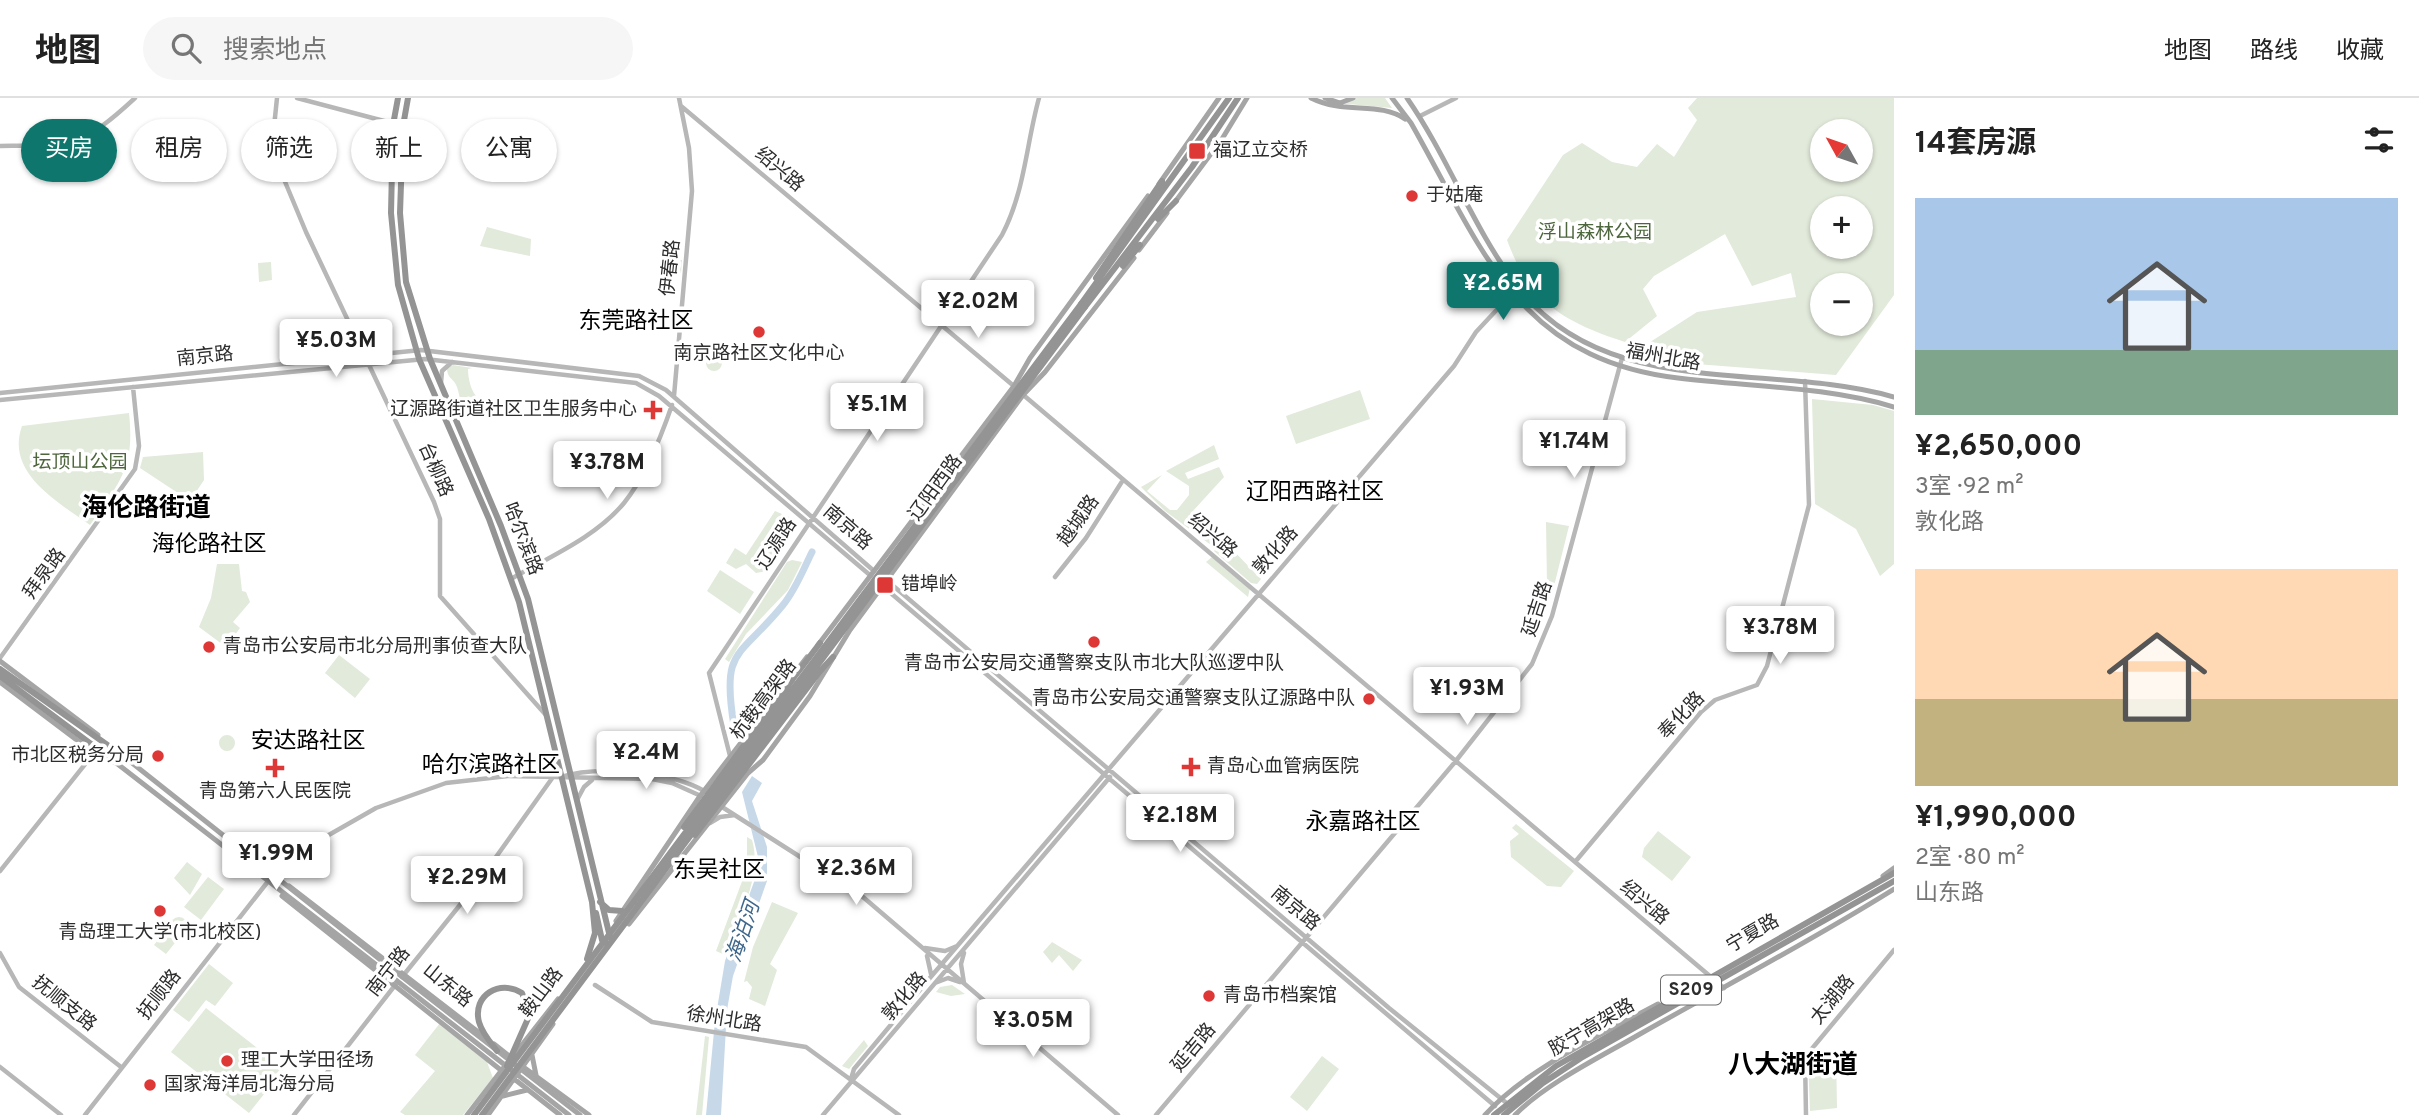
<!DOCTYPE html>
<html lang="zh">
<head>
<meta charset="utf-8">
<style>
  body { margin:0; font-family:Overpass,"Noto Sans SC",sans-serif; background:#f6f6f6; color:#222; height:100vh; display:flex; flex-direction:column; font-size:26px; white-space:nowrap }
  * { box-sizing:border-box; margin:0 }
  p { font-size:23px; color:#767676 }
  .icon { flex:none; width:38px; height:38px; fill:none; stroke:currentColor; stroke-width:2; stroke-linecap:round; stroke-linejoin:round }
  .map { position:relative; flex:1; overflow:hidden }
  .panel { display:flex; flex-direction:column; background:#fff; width:525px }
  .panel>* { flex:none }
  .guide { position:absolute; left:21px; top:21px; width:665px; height:63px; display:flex; gap:14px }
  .needle { width:46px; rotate:310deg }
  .fabs { position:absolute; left:1810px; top:21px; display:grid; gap:14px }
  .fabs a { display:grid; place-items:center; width:63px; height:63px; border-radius:50%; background:#fff; box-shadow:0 2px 5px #0004; font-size:35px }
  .price { position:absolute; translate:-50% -60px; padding:0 16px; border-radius:7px; background:#fff; color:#222; font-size:23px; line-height:46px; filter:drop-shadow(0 2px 4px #0008) }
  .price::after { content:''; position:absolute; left:50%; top:42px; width:21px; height:16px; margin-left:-10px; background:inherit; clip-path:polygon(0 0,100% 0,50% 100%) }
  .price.selected { background:#0f766e; color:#fff }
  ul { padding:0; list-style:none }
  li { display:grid; align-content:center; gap:14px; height:371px; padding:0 21px }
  li span { display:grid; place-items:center; height:217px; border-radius:0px; color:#555 }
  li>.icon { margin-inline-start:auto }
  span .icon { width:126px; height:126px; fill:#fffc; stroke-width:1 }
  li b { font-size:30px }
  h2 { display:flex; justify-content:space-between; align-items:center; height:84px; padding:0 21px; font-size:30px }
  .tag { padding:0 24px; border-radius:32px; background:#fff; box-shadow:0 2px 5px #0004; font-size:24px; line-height:63px }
  .tag.selected { background:#0f766e; color:#fff }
  header { display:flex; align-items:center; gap:42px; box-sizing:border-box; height:98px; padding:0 35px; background:#fff; border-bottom:2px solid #e0e0e0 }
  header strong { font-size:33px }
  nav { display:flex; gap:38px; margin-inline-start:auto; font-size:24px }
  .search { width:490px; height:63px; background:#f6f6f6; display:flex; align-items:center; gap:18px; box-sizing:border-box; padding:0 24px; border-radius:38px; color:#767676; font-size:26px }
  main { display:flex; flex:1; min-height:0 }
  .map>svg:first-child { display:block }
</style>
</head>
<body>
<header>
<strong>地图</strong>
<div class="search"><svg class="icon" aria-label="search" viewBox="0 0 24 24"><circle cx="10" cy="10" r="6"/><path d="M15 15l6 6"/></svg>搜索地点</div>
<nav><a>地图</a><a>路线</a><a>收藏</a></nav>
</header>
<main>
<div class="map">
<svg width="1894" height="1017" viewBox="0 0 1894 1017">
  <rect width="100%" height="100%" fill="#fff"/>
  <!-- green -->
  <path fill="#e2eadb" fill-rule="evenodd" d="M1357,0H1385L1392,10L1337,5Z
    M1697,0H1894V197L1836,277L1632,261L1633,255L1697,214L1796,199L1791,175L1752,188L1725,136L1654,178L1643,191L1657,218L1625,244C1564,224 1530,205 1507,142L1563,57L1582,45L1612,64L1637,69L1657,46L1674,59L1697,22L1688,10ZM1822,33H1860V72H1822ZM1822,110H1860V149H1822ZM1822,187H1860V226H1822Z
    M487,129L531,141L530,158L480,148Z
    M665,160L682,162L681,175L663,174Z
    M271,164L272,182L259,184L258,165Z
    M706 265a8 8 0 1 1 16 0a8 8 0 1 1-16 0Z
    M453,267L472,270L468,271C468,280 471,295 479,301L477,306L480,310L469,320C459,312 461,300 457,289C454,280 447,281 447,270Z
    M1360,292L1370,321L1296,346L1286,318Z
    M1812,301L1873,307L1894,313V466L1880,478L1856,431L1815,406Z
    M129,315C135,371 120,383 90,427C58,404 5,375 22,328Z
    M1214,347L1219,361L1185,375L1188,381L1219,369L1224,379L1192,414L1218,439L1211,447L1165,413L1141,389L1162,377L1147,393L1170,412H1177L1189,397V388L1166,373Z
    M203,354L204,382L190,403L140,370L143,359Z
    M775,413L789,419L795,429L766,473L756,475L746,466L736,471L726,465L735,450L746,457Z
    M1546,424L1569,428L1554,488L1547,487Z
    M1223,442L1261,481L1257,486L1251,485L1214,453Z
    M1212,459L1250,490L1248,499L1206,464Z
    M792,462L802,464L788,492L746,536L729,564L725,561L787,464Z
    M217,466H239L242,493L246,494L250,504L233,524L240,530L226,549L199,529L211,500Z
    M720,472L754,494L740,516L707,493Z
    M339,557L370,581L355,600L325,575Z
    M219 645a8 8 0 1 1 16 0a8 8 0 1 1-16 0Z
    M1516,726L1574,773L1561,789L1547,788L1511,759L1510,743L1519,736L1512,730Z
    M1658,733L1691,759L1672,783L1642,759L1644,750Z
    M747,739L752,742C763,779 738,822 723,856L716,853L747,770Z
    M187,764L202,776L190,797L174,780Z
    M208,779L224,791L201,822L184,809Z
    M772,804L798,815L770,866L777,872L765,908L749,901L752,889L747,883L744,884L753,849Z
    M170 828a9 9 0 1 1 18 0a9 9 0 1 1-18 0Z
    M166,832L178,841L166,856L154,847Z
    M1052,844L1082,862L1073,873L1059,857L1052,865L1043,854Z
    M209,866L233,885L215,908L206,902L189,924L173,912Z
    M952,887L965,896L951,898L936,894L940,889Z
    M206,910L284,971L249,1015L171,954Z
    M440,925L487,964L493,980L463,1017H405L400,1014L435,973L415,957Z
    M705,938L709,939L702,1017H696Z
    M864,942L868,948L849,971L842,968Z
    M1813,954H1836L1837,1010L1810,1013L1808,960Z
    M1322,958L1339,971L1307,1013L1290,999Z"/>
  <!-- water -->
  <path fill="#c7d9e9" d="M752,678L762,685L752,703L767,749V783L733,878L727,912L721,1017H706L715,923L725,863L758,773V759L742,694Z"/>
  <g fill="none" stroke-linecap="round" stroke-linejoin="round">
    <!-- river -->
    <path stroke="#c7d9e9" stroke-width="7" d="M734,628C721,549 739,561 783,507C796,491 803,472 812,454"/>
    <!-- secondary -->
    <path stroke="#b7b7b7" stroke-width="4.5" d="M277,0L274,29L278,67L306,134L434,404L440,421V498L545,616
      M297,0L403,28
      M681,8L1015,289
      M1420,18L1456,0
      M0,48C71,47 81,50 135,0
      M441,285L442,273L452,264
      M0,295L421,252L639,278L666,292L874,473
      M1021,295L1724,890
      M674,298L692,93L689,50L679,0
      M0,302L425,261L636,285L659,298L871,478
      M1055,479L1086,440L1123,382
      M884,480L1389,910L1509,1007
      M511,481C549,459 596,439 624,405C646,378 661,339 672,307
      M880,486L1495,1008
      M0,560L135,371L139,348L133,289
      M730,658L709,575L1002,137C1025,93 1026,47 1039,0
      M542,677L556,662
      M561,679C597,667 674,674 706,694
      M577,702L584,689L592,682
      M719,707L863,799L1118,1017
      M710,725L720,719L735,717
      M1575,764L1701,614L1715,602L1757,587L1767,568L1809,407L1805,283
      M0,773L94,655
      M925,850L945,853L957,848
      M0,855L19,889L121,969
      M927,858L931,876
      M402,879L476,787L553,679
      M935,885L948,880L960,884
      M964,885L961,866L964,855
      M595,887L652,924L806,949L899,1017
      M0,969L61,1017
      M851,981L854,971L929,881L1454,268L1476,234L1518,189
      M85,1017L273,777L320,742L376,710L446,685L508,678L652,681L672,685L701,698
      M294,1017L396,886
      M823,1017L1110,679
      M1156,1017L1455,664L1532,566L1552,518L1622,260
      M1806,1017L1805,959L1894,852"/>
    <!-- primary -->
    <path stroke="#a5a5a5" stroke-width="5" d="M1311,0C1345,17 1379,3 1405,21
      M1325,0L1340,5L1353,0
      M1392,0L1411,25C1482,150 1517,261 1678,280C1750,289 1824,288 1894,309
      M1407,0C1448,59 1473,130 1517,188C1606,305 1770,263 1894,299
      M1159,86L1219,0
      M1175,104L1222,41L1247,0
      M1139,152L1167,115
      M818,547L1014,288L1030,260L1148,98
      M0,563L98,637
      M0,584L94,655L115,664L383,872
      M122,657L387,867
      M1883,778L1894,770
      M289,788L486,940
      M282,798L502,973
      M616,823L700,698L807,559
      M629,826L748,675L763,662L810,598L850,532L1023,297L1045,274L1134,160
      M494,946L514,962
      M514,957L558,901
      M532,957L536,977
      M522,968L589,1017
      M513,980L560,1017
      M503,998L527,992
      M467,1017L508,964
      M488,1017L553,926
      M1485,1017C1526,971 1604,935 1658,906
      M1515,1017C1545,986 1602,958 1640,936C1725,888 1811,843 1894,791"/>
    <!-- highway -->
    <path stroke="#949494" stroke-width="6" d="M398,0L393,27L391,115L398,187L419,261L489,421L519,504L592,804L595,835L587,861
      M408,0L403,28L400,115L406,184L430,261L501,428L528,501L610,839
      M1158,121L1176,103
      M1123,168L1140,147
      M1096,180L1162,83
      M1081,206L1229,0
      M1085,209L1192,69L1238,0
      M0,571L123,658
      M821,572L833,559
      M0,578L115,664
      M792,582L820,545
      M600,804L609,812L622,813
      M596,815L602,842L607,846"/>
    <!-- primary-bridge -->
    <path stroke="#a5a5a5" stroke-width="5" d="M387,867L580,1017
      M383,872L569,1017"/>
    <!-- highway-bridge -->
    <path stroke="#949494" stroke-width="6" d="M684,729L792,582
      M695,737L821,572
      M497,953C490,944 482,935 479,924C472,897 500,881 522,895L530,916L507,968
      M474,1017L1081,206
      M482,1017L1085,209
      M1494,1017L1556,968L1894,775
      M1504,1017L1543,985L1581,960L1894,783"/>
  </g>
  <!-- markers -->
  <g fill="#dd3736" stroke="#fff" stroke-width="2.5">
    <rect x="1188" y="44" width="18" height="18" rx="3.5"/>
    <circle cx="1412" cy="98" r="7"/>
    <circle cx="759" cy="234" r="7"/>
    <path d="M649.5 301.5h7v7h7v7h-7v7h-7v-7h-7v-7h7z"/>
    <rect x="876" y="478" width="18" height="18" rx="3.5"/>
    <circle cx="1094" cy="544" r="7"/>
    <circle cx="209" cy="549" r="7"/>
    <circle cx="1369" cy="601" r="7"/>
    <circle cx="158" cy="658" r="7"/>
    <path d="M1187.5 658.5h7v7h7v7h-7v7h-7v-7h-7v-7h7z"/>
    <path d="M271.5 659.5h7v7h7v7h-7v7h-7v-7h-7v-7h7z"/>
    <circle cx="160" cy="813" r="7"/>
    <circle cx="1209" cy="898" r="7"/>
    <circle cx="227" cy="963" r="7"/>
    <circle cx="150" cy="987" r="7"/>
  </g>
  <g text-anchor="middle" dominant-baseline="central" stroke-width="7" stroke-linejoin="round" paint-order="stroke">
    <!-- shield labels -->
    <rect fill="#fff" stroke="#6c6c6c" stroke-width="2" x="1661" y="877.5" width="60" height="29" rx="5"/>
    <g font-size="18" font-weight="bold" fill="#2d2d2d">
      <text x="1691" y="892">S209</text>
    </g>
    <!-- poi labels -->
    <g font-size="19" fill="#2d2d2d" stroke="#fff" text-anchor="start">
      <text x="1213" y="53">福辽立交桥</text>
      <text x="1426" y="98">于姑庵</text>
      <text x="759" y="256" text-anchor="middle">南京路社区文化中心</text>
      <text x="637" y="312" text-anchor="end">辽源路街道社区卫生服务中心</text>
      <text x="901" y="487">错埠岭</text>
      <text x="223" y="549">青岛市公安局市北分局刑事侦查大队</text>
      <text x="1094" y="566" text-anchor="middle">青岛市公安局交通警察支队市北大队巡逻中队</text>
      <text x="1355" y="601" text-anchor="end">青岛市公安局交通警察支队辽源路中队</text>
      <text x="144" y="658" text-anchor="end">市北区税务分局</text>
      <text x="1207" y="669">青岛心血管病医院</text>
      <text x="275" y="694" text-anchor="middle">青岛第六人民医院</text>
      <text x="160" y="835" text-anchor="middle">青岛理工大学(市北校区)</text>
      <text x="1223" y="898">青岛市档案馆</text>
      <text x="241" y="963">理工大学田径场</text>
      <text x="164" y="987">国家海洋局北海分局</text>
    </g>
    <!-- street labels -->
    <g font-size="19" fill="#2d2d2d" stroke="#fff">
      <text transform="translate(779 72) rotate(40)">绍兴路</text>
      <text transform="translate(671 170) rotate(-84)">伊春路</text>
      <text transform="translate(205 259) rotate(-6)">南京路</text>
      <text transform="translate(1663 260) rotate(10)">福州北路</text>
      <text transform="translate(435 372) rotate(66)">台柳路</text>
      <text transform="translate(936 390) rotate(-54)">辽阳西路</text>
      <text transform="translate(1079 423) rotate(-55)">越城路</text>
      <text transform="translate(847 430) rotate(41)">南京路</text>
      <text transform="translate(1212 438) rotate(40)">绍兴路</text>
      <text transform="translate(522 441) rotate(69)">哈尔滨路</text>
      <text transform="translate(777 446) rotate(-57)">辽源路</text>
      <text transform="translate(1276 453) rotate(-49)">敦化路</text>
      <text transform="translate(45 476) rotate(-54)">拜泉路</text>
      <text transform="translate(1538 511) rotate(-72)">延吉路</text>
      <text transform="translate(764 602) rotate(-53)">杭鞍高架路</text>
      <text transform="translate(1682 618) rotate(-47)">奉化路</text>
      <text transform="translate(1644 805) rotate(40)">绍兴路</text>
      <text transform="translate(1295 811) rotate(40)">南京路</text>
      <text transform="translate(1753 836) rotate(-30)">宁夏路</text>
      <text transform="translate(389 874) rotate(-52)">南宁路</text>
      <text transform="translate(447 888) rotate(39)">山东路</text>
      <text transform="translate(542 895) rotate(-53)">鞍山路</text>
      <text transform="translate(160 897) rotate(-52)">抚顺路</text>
      <text transform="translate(905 899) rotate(-50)">敦化路</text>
      <text transform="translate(1833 902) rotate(-51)">太湖路</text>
      <text transform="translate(64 906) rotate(39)">抚顺支路</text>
      <text transform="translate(724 922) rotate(9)">徐州北路</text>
      <text transform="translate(1592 930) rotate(-30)">胶宁高架路</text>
      <text transform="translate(1194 950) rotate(-50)">延吉路</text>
    </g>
    <!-- park labels -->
    <g font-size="19" fill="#4d663c" stroke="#fff">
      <text x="1595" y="135">浮山森林公园</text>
      <text x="80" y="365">坛顶山公园</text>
    </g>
    <!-- water labels -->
    <g font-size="21" font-style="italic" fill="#3f678b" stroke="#fff">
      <text transform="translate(744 834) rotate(-71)">海泊河</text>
    </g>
    <!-- quarter labels -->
    <g font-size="23" fill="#000" stroke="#fff">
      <text x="636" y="224">东莞路社区</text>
      <text x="1315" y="395">辽阳西路社区</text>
      <text x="209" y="447">海伦路社区</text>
      <text x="308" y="644">安达路社区</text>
      <text x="491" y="668">哈尔滨路社区</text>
      <text x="1363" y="725">永嘉路社区</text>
      <text x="719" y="773">东吴社区</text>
    </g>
    <!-- district labels -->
    <g font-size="26" font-weight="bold" fill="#000" stroke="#fff">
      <text x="146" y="411">海伦路街道</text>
      <text x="1793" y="968">八大湖街道</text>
    </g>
  </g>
</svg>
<div class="fabs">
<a><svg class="needle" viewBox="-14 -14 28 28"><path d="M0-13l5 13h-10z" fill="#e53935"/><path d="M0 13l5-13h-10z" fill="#767676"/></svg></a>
<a>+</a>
<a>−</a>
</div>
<b class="price selected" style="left:1503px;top:224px">¥2.65M</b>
<b class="price" style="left:978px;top:242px">¥2.02M</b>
<b class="price" style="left:336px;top:281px">¥5.03M</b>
<b class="price" style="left:877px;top:345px">¥5.1M</b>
<b class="price" style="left:1574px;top:382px">¥1.74M</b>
<b class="price" style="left:607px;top:403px">¥3.78M</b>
<b class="price" style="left:1780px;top:568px">¥3.78M</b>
<b class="price" style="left:1467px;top:629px">¥1.93M</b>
<b class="price" style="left:646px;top:693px">¥2.4M</b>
<b class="price" style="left:1180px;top:756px">¥2.18M</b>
<b class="price" style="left:276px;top:794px">¥1.99M</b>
<b class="price" style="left:856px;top:809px">¥2.36M</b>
<b class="price" style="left:467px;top:818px">¥2.29M</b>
<b class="price" style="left:1033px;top:961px">¥3.05M</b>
<div class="guide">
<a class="tag selected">买房</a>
<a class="tag">租房</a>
<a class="tag">筛选</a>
<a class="tag">新上</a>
<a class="tag">公寓</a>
</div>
</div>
<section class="panel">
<h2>14套房源<svg class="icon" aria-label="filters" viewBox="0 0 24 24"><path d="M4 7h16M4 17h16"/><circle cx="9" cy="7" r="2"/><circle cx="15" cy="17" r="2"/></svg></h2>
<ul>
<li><span style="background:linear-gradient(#a9c7e8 70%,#7fa58c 0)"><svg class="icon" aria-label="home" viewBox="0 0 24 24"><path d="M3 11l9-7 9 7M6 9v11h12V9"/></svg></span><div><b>¥2,650,000</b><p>3室 · 92 m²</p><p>敦化路</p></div></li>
<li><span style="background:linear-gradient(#ffd9b3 60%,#c2b280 0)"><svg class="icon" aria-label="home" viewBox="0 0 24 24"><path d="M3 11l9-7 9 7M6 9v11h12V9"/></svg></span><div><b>¥1,990,000</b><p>2室 · 80 m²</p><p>山东路</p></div></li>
</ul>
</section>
</main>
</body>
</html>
